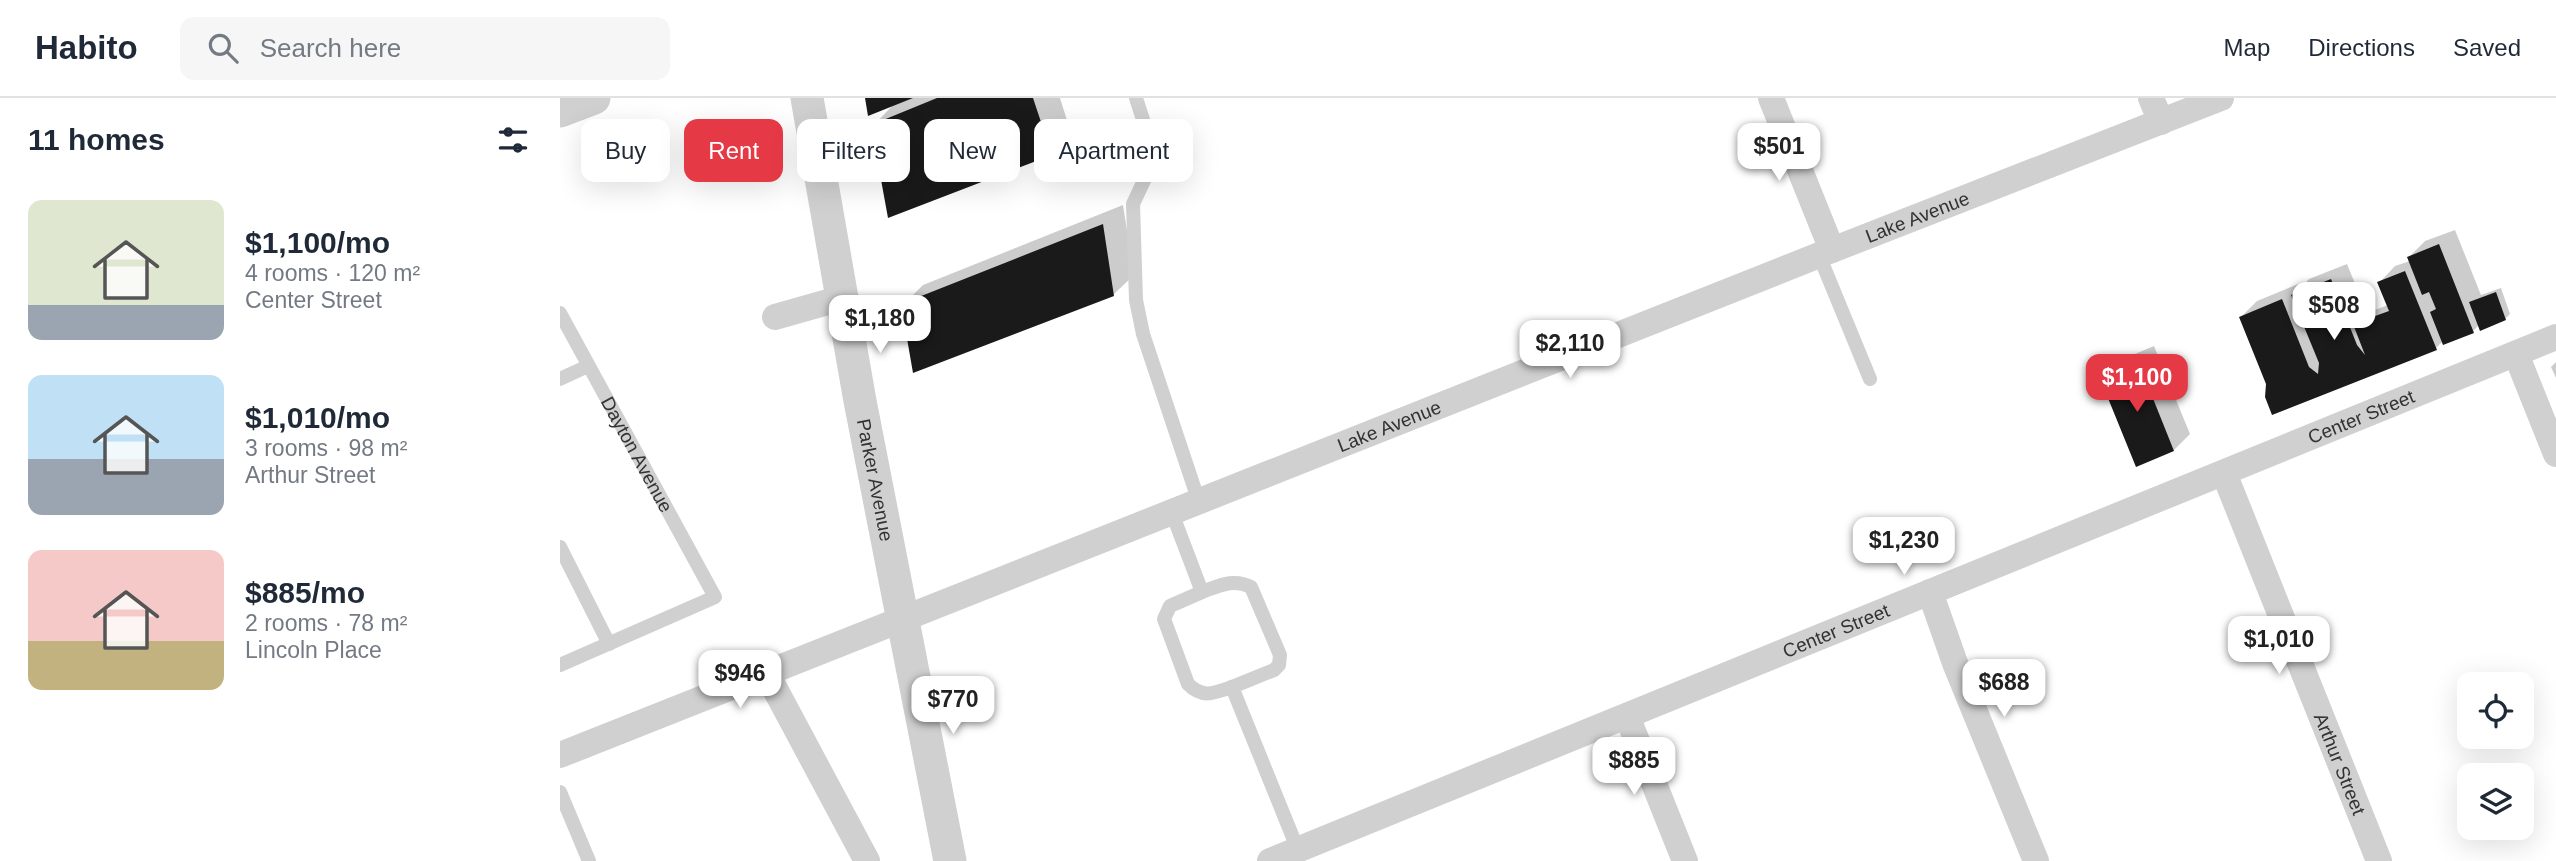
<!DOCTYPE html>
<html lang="en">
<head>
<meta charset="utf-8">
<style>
  body { margin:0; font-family:Helvetica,sans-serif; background:#f6f6f7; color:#1f2937; height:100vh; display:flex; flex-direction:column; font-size:26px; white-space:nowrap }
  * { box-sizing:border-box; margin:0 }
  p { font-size:23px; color:#747a83 }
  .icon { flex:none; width:38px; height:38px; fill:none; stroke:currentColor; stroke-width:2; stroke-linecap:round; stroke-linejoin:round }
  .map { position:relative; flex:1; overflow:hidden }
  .drawer { display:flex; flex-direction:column; background:#fff; width:560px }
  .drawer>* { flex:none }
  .hud { position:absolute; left:21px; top:21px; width:665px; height:63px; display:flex; gap:14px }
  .fabs { position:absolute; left:1897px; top:574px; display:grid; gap:14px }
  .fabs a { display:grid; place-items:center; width:77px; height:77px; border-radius:14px; background:#fff; box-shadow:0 7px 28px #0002; font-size:35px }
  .price { position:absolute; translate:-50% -60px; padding:0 16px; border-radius:14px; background:#fff; color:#222; font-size:23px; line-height:46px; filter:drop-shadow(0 2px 4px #0008) }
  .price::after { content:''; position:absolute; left:50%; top:42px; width:21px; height:16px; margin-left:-10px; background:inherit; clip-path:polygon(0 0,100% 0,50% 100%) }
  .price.selected { background:#e63946; color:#fff }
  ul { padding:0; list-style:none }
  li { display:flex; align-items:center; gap:21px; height:175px; padding:0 28px }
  li span { display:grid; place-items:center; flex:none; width:196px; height:140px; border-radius:14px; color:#555 }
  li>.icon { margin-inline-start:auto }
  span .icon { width:84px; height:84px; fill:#fffc; stroke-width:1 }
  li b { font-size:30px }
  h2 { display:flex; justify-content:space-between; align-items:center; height:84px; padding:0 28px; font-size:30px }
  .chip { padding:0 24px; border-radius:14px; background:#fff; box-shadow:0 7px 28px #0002; font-size:24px; line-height:63px }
  .chip.selected { background:#e63946; color:#fff }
  header { display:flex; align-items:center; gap:42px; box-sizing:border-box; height:98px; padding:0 35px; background:#fff; border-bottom:2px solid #e0e1e3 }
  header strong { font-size:33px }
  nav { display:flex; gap:38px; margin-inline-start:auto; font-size:24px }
  .search { width:490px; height:63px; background:#f6f6f7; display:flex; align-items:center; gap:18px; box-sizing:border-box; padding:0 24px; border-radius:14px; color:#747a83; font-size:26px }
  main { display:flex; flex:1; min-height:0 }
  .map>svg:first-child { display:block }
</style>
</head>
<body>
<header>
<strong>Habito</strong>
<div class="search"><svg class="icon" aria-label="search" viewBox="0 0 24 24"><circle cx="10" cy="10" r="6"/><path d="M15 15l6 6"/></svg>Search here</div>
<nav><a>Map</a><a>Directions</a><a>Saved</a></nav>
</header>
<main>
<section class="drawer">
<h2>11 homes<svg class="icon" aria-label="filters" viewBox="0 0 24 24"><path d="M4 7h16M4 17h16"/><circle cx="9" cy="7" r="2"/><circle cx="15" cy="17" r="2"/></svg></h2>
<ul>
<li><span style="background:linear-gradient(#dfe7d0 75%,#9aa5b1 0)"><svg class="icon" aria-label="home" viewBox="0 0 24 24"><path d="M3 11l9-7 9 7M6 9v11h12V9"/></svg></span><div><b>$1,100/mo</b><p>4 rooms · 120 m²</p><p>Center Street</p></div></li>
<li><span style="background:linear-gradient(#bfe0f5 60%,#9aa5b1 0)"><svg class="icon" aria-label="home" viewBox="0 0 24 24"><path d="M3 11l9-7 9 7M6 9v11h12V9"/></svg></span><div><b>$1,010/mo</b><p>3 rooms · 98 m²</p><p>Arthur Street</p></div></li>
<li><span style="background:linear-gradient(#f6c9c9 65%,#c2b280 0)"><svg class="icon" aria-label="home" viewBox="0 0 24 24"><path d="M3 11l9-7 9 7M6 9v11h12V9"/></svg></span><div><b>$885/mo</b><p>2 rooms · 78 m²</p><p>Lincoln Place</p></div></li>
</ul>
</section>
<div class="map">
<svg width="1996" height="763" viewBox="0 0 1996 763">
  <rect width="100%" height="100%" fill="#fff"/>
  <!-- shadow -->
  <path fill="#0003" d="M307,0H500L511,35L491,55L313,28L335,5Z
    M563,107L574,177L553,197L343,207L363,187Z
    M1895,132L1921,197L1941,190L1950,216L1945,221L1919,227L1913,233L1883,243L1876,250L1713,314L1708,286L1681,219L1697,203L1738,186L1740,191L1749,181L1787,166L1807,215L1828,207L1819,185L1835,168L1850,163L1849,159L1865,143Z
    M1594,248L1630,336L1614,352L1577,366L1541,279L1558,263Z
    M1996,264V280L1991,269Z"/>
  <!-- building -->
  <path fill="#1a1a1a" d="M305,0H353L308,18Z
    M377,0H473L492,57L328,120L311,27Z
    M543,126L554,198L353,275L341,206Z
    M1879,146L1914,235L1883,247L1870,214L1876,211L1869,194L1862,197L1847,159Z
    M1845,173L1877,252L1712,317L1705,299L1706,286L1679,219L1722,201L1749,269L1758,276L1759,265L1731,197L1771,181L1797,247L1805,257L1793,226L1829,213L1817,184Z
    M1936,194L1946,222L1920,233L1909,204Z
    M1578,263L1614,353L1576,369L1539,278Z"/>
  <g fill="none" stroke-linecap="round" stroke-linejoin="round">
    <!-- service -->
    <g stroke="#d0d0d0" stroke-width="14">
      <path d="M576,0L595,59L573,106L576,202L583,236L639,404"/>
      <path d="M1259,157L1310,281"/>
      <path id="s1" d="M0,215L155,499L0,567"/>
      <path d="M0,281L28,268"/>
      <path d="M612,415L642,494C659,488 673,480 691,489L720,557L719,567L714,572L672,589L738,752"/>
      <path d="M0,449L49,546"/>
      <path d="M642,494L610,508L604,521L607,529L628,586C643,601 654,595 672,589"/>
      <path d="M0,694L29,763"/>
    </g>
    <!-- minor -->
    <g stroke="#d0d0d0" stroke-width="26">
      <path d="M1211,0L1272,152"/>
      <path d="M1591,0L1601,24"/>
      <path d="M215,219L282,200"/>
      <path d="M1956,256L1996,356"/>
      <path id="s2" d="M1664,375L1819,763"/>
      <path d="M1370,494L1395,565L1476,763"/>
      <path d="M207,576L307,763"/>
      <path d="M1067,618L1125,763"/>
      <path id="s3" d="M0,657L1272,152L1661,0"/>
      <path id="s4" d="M710,763L1996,239"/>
    </g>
    <!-- tertiary -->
    <g stroke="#d0d0d0" stroke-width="33">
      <path id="s5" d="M247,0L300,303L390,763"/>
      <path d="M0,13L34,0"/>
    </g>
  </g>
  <g text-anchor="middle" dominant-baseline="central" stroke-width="7" stroke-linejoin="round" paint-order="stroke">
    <!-- street labels -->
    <g font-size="19" fill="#333" stroke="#fff">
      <text stroke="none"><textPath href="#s3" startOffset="1460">Lake Avenue</textPath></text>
      <text stroke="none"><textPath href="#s4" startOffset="1178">Center Street</textPath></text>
      <text stroke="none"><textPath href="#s3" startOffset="892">Lake Avenue</textPath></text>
      <text stroke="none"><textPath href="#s1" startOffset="161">Dayton Avenue</textPath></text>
      <text stroke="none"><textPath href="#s5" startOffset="388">Parker Avenue</textPath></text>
      <text stroke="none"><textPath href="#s4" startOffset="611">Center Street</textPath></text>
      <text stroke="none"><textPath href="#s2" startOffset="313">Arthur Street</textPath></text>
    </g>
  </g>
</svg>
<div class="fabs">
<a><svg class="icon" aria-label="locate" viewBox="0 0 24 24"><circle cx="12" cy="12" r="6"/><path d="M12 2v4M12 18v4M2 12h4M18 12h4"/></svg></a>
<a><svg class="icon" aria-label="layers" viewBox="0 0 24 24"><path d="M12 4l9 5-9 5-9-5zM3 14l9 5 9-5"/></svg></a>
</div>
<b class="price" style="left:1219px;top:85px">$501</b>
<b class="price" style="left:1774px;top:244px">$508</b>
<b class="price" style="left:320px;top:257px">$1,180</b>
<b class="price" style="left:1010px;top:282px">$2,110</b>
<b class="price selected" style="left:1577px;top:316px">$1,100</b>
<b class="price" style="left:1344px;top:479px">$1,230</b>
<b class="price" style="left:1719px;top:578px">$1,010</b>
<b class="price" style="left:180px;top:612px">$946</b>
<b class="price" style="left:1444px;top:621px">$688</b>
<b class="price" style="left:393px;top:638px">$770</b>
<b class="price" style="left:1074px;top:699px">$885</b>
<div class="hud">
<a class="chip">Buy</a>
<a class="chip selected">Rent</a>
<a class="chip">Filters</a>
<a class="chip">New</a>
<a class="chip">Apartment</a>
</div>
</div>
</main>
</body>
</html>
